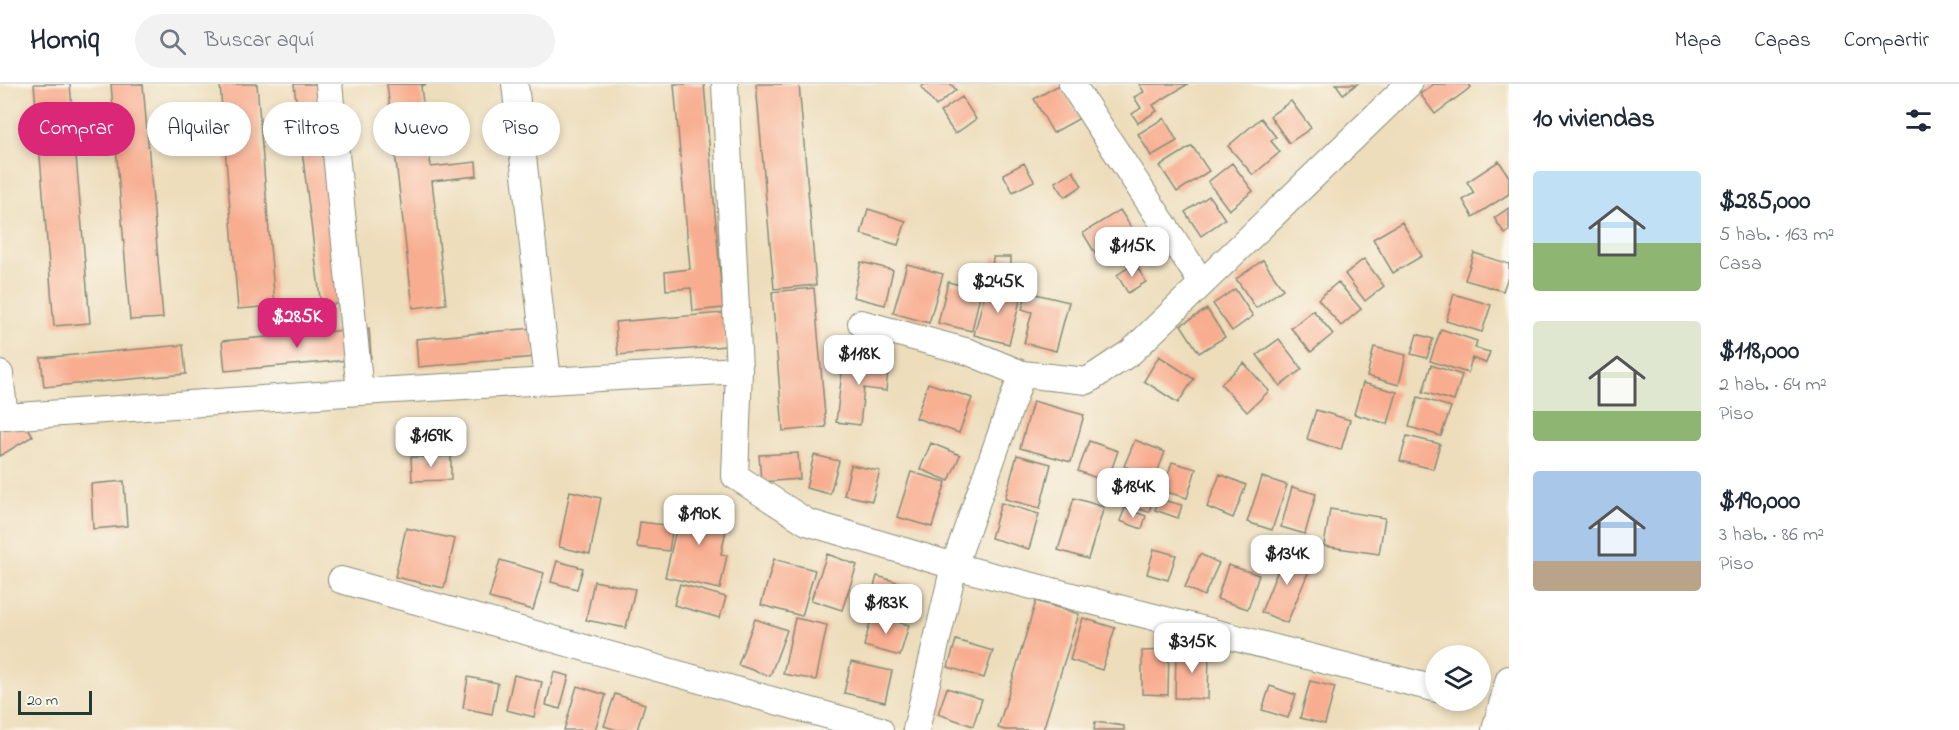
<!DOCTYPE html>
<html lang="es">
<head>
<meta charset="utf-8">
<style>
  body { margin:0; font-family:"Indie Flower",sans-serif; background:#f2f2f3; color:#1f2937; height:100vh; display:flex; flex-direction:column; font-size:22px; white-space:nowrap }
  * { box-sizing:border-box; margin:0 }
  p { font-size:20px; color:#747a83 }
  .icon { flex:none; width:33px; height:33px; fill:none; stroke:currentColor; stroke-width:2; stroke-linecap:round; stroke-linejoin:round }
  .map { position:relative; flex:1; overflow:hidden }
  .drawer { display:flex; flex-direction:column; background:#fff; width:450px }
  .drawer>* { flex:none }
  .top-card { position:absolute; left:18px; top:18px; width:570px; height:54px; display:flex; gap:12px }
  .fabs { position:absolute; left:1425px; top:561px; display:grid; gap:12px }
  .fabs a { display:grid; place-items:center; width:66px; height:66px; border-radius:50%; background:#fff; box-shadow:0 3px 9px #0003; font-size:30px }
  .scale { position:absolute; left:18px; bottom:15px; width:74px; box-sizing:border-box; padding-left:6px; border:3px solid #1f3d34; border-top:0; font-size:16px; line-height:21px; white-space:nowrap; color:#1f3d34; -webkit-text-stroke:4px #fbf7ec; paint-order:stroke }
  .price { position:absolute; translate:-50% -51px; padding:0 14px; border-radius:12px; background:#fff; color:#222; font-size:20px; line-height:39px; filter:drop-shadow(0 2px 3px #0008) }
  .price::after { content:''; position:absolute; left:50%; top:36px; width:18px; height:14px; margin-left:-9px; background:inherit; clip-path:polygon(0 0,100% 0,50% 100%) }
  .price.active { background:#db2777; color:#fff }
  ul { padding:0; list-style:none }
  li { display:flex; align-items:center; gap:18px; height:150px; padding:0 24px }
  li span { display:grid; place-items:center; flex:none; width:168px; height:120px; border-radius:6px; color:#555 }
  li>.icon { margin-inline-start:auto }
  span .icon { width:72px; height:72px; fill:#fffc; stroke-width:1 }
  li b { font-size:26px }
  h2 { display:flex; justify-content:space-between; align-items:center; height:72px; padding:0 24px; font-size:26px }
  .tag { padding:0 21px; border-radius:27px; background:#fff; box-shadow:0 3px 9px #0003; font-size:21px; line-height:54px }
  .tag.active { background:#db2777; color:#fff }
  header { display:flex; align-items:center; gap:36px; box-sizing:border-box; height:84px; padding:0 30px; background:#fff; border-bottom:2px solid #e0e1e3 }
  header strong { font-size:28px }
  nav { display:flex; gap:33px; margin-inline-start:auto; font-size:21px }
  .search { width:420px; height:54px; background:#f2f2f3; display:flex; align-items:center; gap:15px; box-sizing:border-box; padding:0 21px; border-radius:33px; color:#747a83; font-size:22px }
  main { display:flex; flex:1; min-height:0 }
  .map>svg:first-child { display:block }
</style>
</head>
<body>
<header>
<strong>Homiq</strong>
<div class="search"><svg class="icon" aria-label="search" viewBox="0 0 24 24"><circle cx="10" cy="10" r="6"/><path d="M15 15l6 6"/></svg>Buscar aquí</div>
<nav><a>Mapa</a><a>Capas</a><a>Compartir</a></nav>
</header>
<main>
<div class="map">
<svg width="1509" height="646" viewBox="0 0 1509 646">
  <rect width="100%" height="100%" fill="#fbf7ec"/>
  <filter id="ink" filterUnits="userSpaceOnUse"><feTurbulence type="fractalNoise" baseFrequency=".0167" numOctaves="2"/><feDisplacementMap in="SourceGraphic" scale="12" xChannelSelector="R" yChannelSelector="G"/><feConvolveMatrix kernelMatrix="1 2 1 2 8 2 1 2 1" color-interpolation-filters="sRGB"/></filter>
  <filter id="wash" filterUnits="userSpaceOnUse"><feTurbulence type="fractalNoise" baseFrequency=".008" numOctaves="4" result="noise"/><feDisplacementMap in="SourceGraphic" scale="24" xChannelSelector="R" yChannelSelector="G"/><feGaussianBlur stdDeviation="1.35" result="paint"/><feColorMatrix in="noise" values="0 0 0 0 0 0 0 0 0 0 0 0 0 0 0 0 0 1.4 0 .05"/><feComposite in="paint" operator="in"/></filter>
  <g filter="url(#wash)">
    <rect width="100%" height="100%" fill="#edddbb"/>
    <g id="blocks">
      <!-- building -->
      <path fill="#f8ad90" d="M34,0H70L90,239L54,242Z
        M111,0H143L163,234L130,236Z
        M220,0H257L275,222L238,225Z
        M294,0H330L356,217L321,222Z
        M387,0H427L421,2L426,45L460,41L461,52L428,57L431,83L476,78L477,92L432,97L446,220L413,224Z
        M674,0H704L723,224L693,227L691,204L666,206L665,188L690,185Z
        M756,0H799L816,201L774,205Z
        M925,0H951L956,6L936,22L921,3Z
        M1139,0H1188L1153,21L1157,27L1138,39L1132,30L1141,24L1134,13L1144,8Z
        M1336,0H1357L1343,10Z
        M1434,0H1469L1471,3L1435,30L1420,10Z
        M1059,1L1080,34L1053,49L1034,15Z
        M962,13L976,35L955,50L940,28Z
        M1291,17L1311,44L1289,59L1270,32Z
        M1164,34L1177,57L1151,72L1138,50Z
        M1261,34L1276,53L1271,57L1280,68L1253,91L1228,62Z
        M1192,62L1209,87L1177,108L1160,82Z
        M1499,77L1509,93V110L1473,133L1463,116L1474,109L1467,98Z
        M1024,79L1034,97L1013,108L1003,90Z
        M1232,79L1253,107L1229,126L1208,98Z
        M1073,87L1082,102L1065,113L1055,98Z
        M1209,112L1225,135L1201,152L1185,128Z
        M1509,124V147L1505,150L1494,134Z
        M868,125L906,137L898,161L861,150Z
        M1120,126L1137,152L1099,176L1083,149Z
        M1402,138L1422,172L1393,189L1373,155Z
        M1474,169L1509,180V190L1503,207L1465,196Z
        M993,173H1011V188H992Z
        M1364,175L1384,202L1365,217L1345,190Z
        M1263,176L1283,205L1256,224L1236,195Z
        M861,178L893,186L885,221L853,213Z
        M1135,179L1146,198L1128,209L1117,191Z
        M907,180L943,190L929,239L893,229Z
        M948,198L981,206L972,247L938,239Z
        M1338,198L1361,225L1341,242L1318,215Z
        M987,201L1022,209L1009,260L974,251Z
        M814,204L826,343L783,347L772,208Z
        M1235,205L1253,232L1232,247L1213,220Z
        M1027,208L1069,218L1056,267L1024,259L1032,228L1022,225Z
        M1454,210L1491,221L1482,248L1446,237Z
        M1207,225L1225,253L1199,269L1181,241Z
        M1313,226L1333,250L1311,268L1291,244Z
        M723,229L726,262L618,271L615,238Z
        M369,244L371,274L225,287L222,257Z
        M533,244L536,273L418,283L416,255Z
        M1441,245L1477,257L1475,264L1490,268L1486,279L1472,274L1468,289L1430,277Z
        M1417,250L1433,255L1427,274L1411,270Z
        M1279,255L1302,285L1280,302L1257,271Z
        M183,261L186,290L44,303L41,274Z
        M1374,263L1406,271L1399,301L1367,292Z
        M844,272L889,277L886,307L864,304L860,341L836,338Z
        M1159,272L1194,295L1178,319L1144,297Z
        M1244,279L1269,307L1247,328L1221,300Z
        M1431,281L1462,291L1454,317L1423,308Z
        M0,298L33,352L0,372Z
        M928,299L972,314L959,349L916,334Z
        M1363,299L1397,308L1388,340L1354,330Z
        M1418,313L1451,323L1441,352L1409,343Z
        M1033,317L1084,331L1071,378L1020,364Z
        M1316,326L1350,336L1341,366L1307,355Z
        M1407,352L1440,360L1433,385L1400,377Z
        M1135,356L1165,368L1155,394L1124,382Z
        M1089,357L1118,367L1107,398L1078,387Z
        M931,359L960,371L949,397L920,385Z
        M798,369L800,395L761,398L759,371Z
        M814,371L839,377L830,410L806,404Z
        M1017,371L1051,380L1040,424L1005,415Z
        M451,372V396L412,397L411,373Z
        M1172,378L1196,385L1187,414L1163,407Z
        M851,381L880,387L872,417L844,411Z
        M911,388L946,398L932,443L897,433Z
        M1220,390L1246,401L1233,434L1207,423Z
        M1262,393L1287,401L1272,446L1247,438Z
        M124,397L127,442L93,445L91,400Z
        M1135,403L1155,409L1149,428L1129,422Z
        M1292,403L1316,410L1305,450L1281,443Z
        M570,407L601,414L590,470L559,463Z
        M1074,414L1104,423L1088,475L1058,466Z
        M1159,415L1182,421L1178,434L1155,426Z
        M683,416L730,427L721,470L727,471L720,505L665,493Z
        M1001,419L1039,430L1029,465L991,454Z
        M1125,424L1146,432L1142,445L1120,437Z
        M1330,425L1385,434L1379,470L1324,462Z
        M640,438L673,442L669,467L637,463Z
        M406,444L455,455L444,504L395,493Z
        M1154,465L1176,471L1168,496L1147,490Z
        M1286,466L1313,477L1287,539L1261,528Z
        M827,470L857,481L842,526L811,516Z
        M1200,470L1219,479L1204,512L1185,503Z
        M774,475L815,486L802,532L761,521Z
        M500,476L544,489L533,526L489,514Z
        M557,477L583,484L577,505L551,498Z
        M1228,481L1259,491L1248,525L1217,515Z
        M877,492L917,504L908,532L869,520Z
        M594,497L635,505L626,544L586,536Z
        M680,500L726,513L720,534L674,521Z
        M1036,517L1079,530L1043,646H1005L998,644Z
        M872,531L909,541L900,572L864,562Z
        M795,534L827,541L816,596L783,590Z
        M1083,534L1115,544L1102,586L1070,576Z
        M755,535L787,546L770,592L738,581Z
        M956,556L993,567L984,594L948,583Z
        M1169,566L1168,611L1142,610V567Z
        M1176,566H1209L1208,615L1175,614Z
        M851,578L892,587L885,618L844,609Z
        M554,588L569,592L560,625L546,621Z
        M514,591L542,598L534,633L506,626Z
        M468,593L498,599L492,630L463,624Z
        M1310,597L1335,603L1325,640L1300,634Z
        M577,602L606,611L595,646H564Z
        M1270,602L1296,611L1288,634L1262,626Z
        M947,604L982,615L973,642L938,630Z
        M615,610L645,620L637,646H617L604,642Z
        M1095,638L1124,642V646H1094Z"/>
    </g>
  </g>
  <g filter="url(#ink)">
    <use href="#blocks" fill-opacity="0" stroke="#868d78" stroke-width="1.5"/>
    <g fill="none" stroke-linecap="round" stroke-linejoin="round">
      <defs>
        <path id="minor" d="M329,0L360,308
          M515,0L548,297
          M725,0L739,286L735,392L807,438L954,482L1436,605
          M1072,0L1202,199
          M861,239L969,268L1022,290L1087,297L1131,268L1409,0
          M0,290L5,333L360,308L739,286
          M341,496L880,646
          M916,646L954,482L1022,290
          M1495,646L1509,595"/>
      </defs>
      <!-- minor casing -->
      <use href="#minor" stroke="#868d78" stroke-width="28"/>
      <!-- minor -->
      <use href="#minor" stroke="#fff" stroke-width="26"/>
    </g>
  </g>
</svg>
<div class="fabs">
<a><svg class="icon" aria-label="layers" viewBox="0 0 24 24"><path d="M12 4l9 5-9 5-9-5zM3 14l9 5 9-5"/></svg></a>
</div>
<div class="scale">20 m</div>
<b class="price" style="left:1132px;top:194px">$115K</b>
<b class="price" style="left:998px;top:230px">$245K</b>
<b class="price active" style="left:297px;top:265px">$285K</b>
<b class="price" style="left:859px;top:302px">$118K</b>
<b class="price" style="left:431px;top:384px">$169K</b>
<b class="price" style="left:1133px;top:435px">$184K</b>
<b class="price" style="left:699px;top:462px">$190K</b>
<b class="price" style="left:1287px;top:502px">$134K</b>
<b class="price" style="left:886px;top:551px">$183K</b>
<b class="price" style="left:1192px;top:590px">$315K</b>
<div class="top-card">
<a class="tag active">Comprar</a>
<a class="tag">Alquilar</a>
<a class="tag">Filtros</a>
<a class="tag">Nuevo</a>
<a class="tag">Piso</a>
</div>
</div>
<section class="drawer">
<h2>10 viviendas<svg class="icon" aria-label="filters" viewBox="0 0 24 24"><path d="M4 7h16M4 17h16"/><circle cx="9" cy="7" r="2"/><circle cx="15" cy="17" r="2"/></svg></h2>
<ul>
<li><span style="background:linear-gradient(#bfe0f5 60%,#8fb573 0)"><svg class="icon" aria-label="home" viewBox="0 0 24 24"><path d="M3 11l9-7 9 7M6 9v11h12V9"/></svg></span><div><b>$285,000</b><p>5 hab. · 163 m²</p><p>Casa</p></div></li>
<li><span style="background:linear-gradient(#dfe7d0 75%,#8fb573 0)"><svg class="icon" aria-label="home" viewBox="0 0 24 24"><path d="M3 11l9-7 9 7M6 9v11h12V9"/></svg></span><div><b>$118,000</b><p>2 hab. · 64 m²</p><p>Piso</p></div></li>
<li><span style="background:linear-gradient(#a9c7e8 75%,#b9a48a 0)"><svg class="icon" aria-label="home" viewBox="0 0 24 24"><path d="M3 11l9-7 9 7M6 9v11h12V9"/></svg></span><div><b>$190,000</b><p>3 hab. · 86 m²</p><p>Piso</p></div></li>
</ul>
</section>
</main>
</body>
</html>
